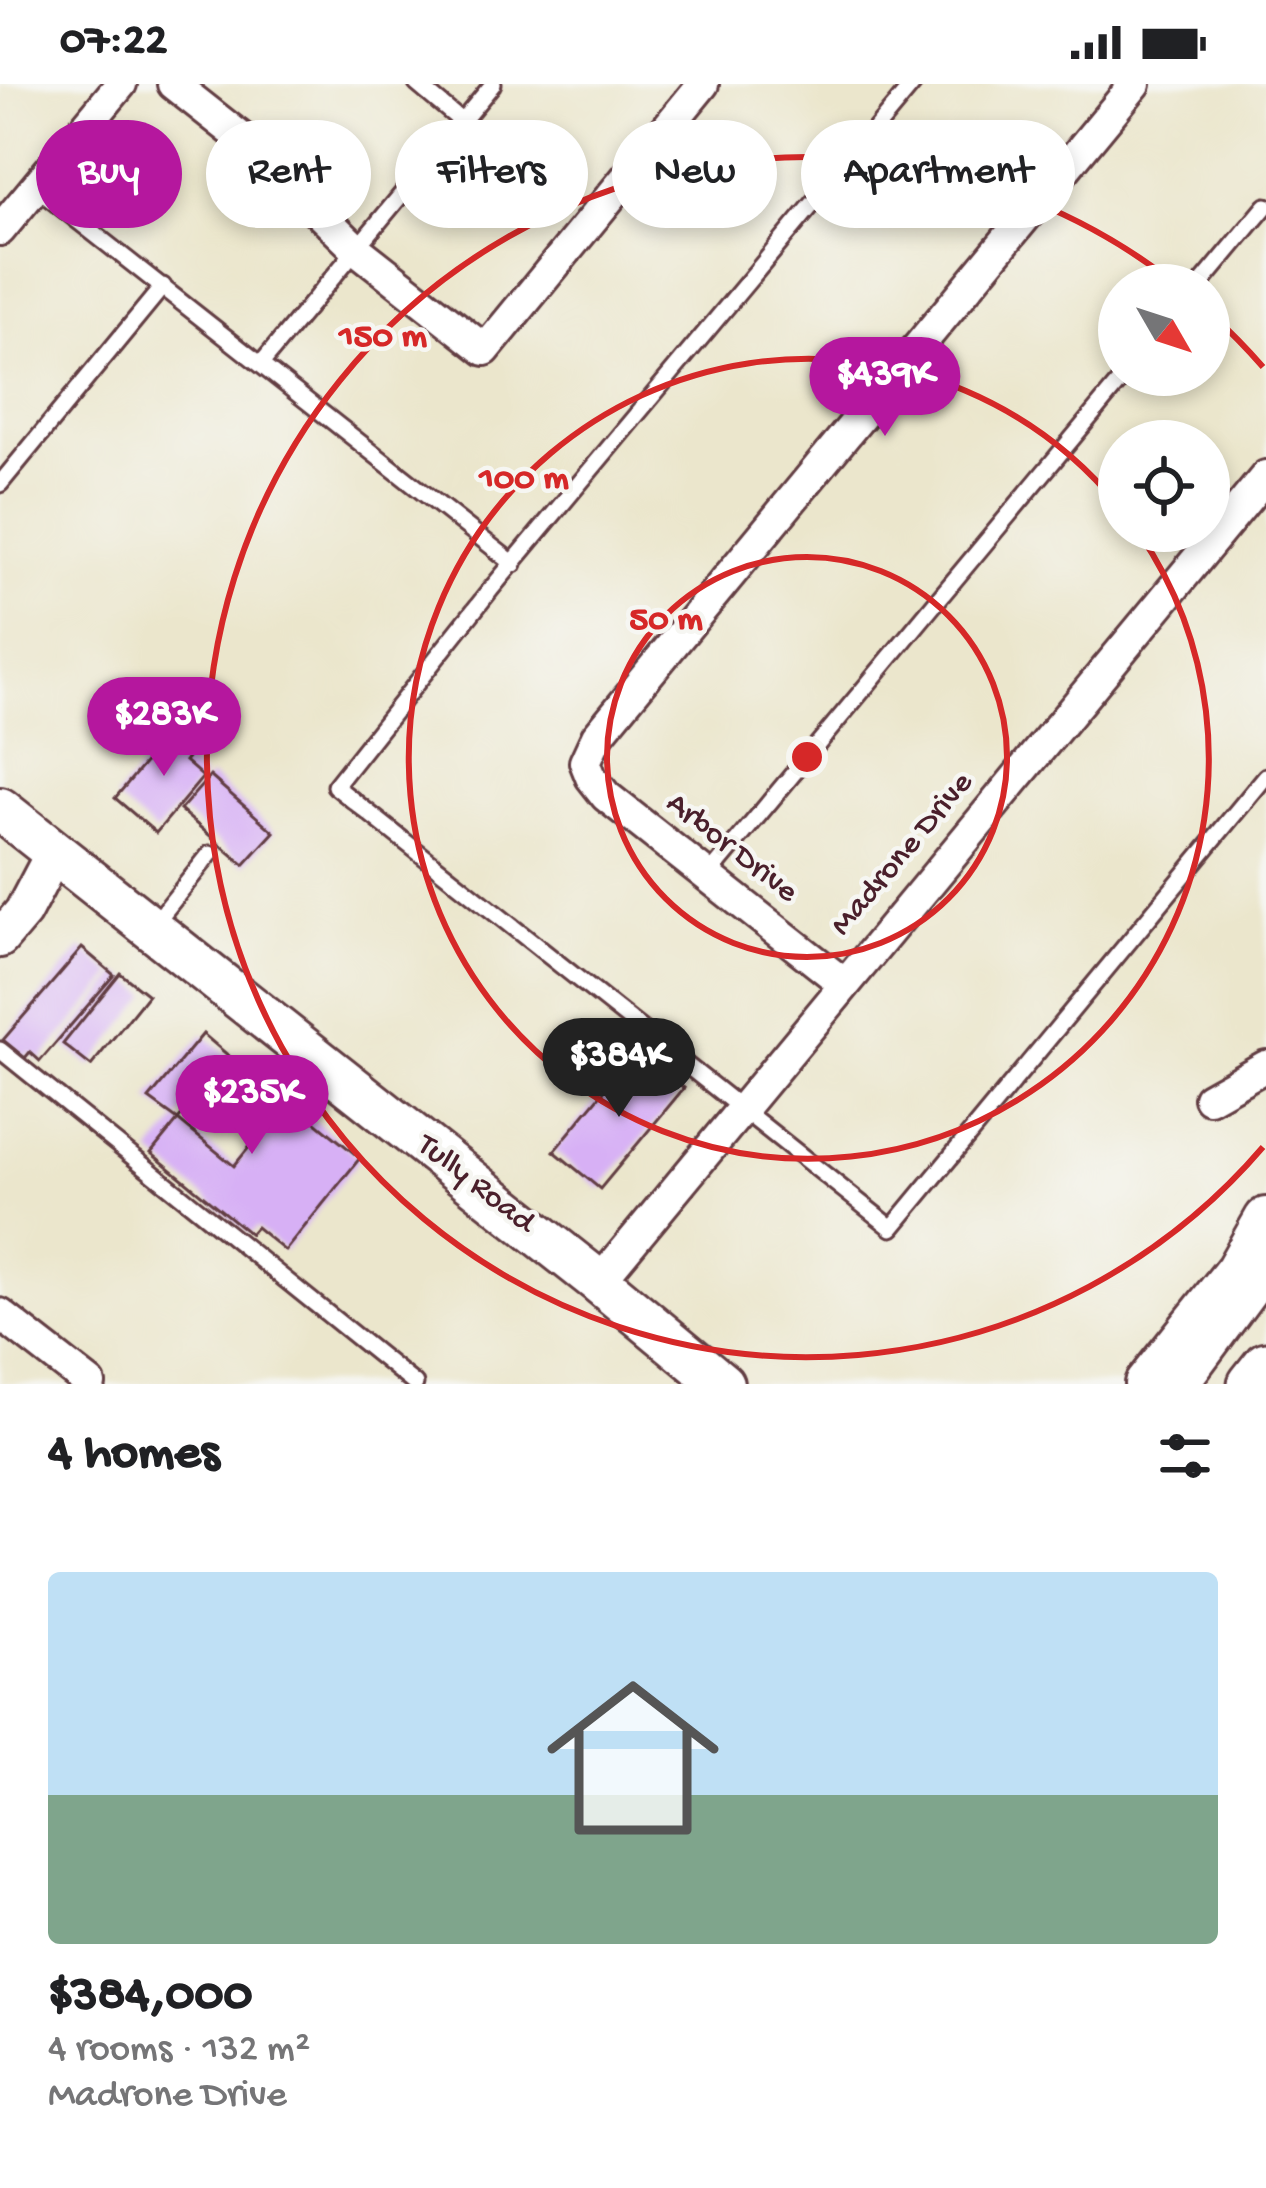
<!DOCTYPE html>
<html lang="en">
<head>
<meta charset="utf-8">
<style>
  body { margin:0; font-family:"Gochi Hand",sans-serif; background:#f2f2f2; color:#202124; height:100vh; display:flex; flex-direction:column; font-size:45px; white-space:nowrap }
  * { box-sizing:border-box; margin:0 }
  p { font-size:39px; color:#757577 }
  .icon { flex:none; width:66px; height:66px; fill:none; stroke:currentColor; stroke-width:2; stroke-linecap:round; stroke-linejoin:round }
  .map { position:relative; height:1300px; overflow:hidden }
  .panel { display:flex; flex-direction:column; background:#fff; flex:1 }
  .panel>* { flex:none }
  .top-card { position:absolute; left:36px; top:36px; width:1194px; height:108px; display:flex; gap:24px }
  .needle { width:78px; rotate:129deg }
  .fabs { position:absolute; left:1098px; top:180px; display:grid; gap:24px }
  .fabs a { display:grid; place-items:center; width:132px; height:132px; border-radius:50%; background:#fff; box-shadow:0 6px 18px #0003; font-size:60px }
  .price { position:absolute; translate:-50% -102px; padding:0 27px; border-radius:42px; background:#b5179e; color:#fff; font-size:39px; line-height:78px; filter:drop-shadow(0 3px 6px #0008) }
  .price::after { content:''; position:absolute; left:50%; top:72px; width:36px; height:27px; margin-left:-18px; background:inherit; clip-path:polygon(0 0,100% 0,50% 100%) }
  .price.selected { background:#222; color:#fff }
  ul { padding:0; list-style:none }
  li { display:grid; align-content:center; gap:24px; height:636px; padding:0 48px }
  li+li { border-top:3px solid #e0e0e0 }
  li span { display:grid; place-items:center; height:372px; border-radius:12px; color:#555 }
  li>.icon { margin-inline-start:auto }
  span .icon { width:216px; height:216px; fill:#fffc; stroke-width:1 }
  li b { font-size:51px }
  h2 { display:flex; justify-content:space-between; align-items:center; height:144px; padding:0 48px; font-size:51px }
  .tag { padding:0 42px; border-radius:54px; background:#fff; box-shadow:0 6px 18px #0003; font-size:42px; line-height:108px }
  .tag.selected { background:#b5179e; color:#fff }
  .status { display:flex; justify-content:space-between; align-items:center; height:84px; padding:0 60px; background:#fff; direction:ltr }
  .status svg { height:33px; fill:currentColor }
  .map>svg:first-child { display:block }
</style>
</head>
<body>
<div class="status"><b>07:22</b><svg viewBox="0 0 49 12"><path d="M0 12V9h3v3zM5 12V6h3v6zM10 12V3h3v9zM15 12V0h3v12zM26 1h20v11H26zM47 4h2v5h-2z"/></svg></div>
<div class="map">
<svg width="1266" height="1300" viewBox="0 0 1266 1300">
  <rect width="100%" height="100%" fill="#f6f6f2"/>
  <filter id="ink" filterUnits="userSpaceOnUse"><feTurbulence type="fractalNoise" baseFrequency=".00833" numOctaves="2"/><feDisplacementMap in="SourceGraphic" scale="24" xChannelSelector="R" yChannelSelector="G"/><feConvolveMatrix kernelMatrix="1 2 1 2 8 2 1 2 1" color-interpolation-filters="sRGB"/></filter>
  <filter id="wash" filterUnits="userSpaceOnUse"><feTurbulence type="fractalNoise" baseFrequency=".004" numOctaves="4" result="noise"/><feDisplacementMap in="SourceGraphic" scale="48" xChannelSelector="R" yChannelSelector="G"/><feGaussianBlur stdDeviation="2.7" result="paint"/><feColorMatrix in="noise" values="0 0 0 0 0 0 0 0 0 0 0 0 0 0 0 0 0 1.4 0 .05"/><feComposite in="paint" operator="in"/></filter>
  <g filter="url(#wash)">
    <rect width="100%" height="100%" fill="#ebe6cc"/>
    <g id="blocks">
      <!-- building -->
      <path fill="#d7b0f5" d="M182,635L205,654L185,677L203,693L156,749L115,714Z
        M210,692L274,748L244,781L180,726Z
        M82,864L114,891L40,977L30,968L25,974L3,956Z
        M120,889L148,911L91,982L63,960Z
        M203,950L230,973L178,1036L234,1082L288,1015L360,1074L285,1167L256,1143L250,1150L151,1069L178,1036L149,1015Z
        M638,966L684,1004L600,1105L554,1067Z"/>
    </g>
  </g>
  <g filter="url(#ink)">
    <use href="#blocks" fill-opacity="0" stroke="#623d43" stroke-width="3"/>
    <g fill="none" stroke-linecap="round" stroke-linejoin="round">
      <defs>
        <path id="service" d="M417,0L461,37
          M913,0L491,505L335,702L892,1144L1266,692
          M35,103L514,480
          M1200,201L1266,122
          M261,280L493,0
          M0,400L163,202
          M708,792L1125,291
          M152,843L210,770
          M0,966L415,1300"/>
        <path id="minor" d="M173,0L244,56L355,164L485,266L703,0
          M0,146L121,0
          M843,899L606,712L591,693L585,678L597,652L1135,0
          M1209,1014L1266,982
          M599,1198L1266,392
          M0,1230L90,1300"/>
        <path id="tertiary" d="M0,855L23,828L54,769"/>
        <path id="secondary" d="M0,725L599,1198L722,1300
          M1146,1300L1237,1186L1266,1135"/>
        <path id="primary" d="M1174,1300L1266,1176
          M1251,1300L1266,1281"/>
      </defs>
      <!-- service casing -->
      <use href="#service" stroke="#623d43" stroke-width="21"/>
      <!-- minor casing -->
      <use href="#minor" stroke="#623d43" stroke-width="36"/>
      <!-- tertiary casing -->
      <use href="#tertiary" stroke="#623d43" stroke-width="42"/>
      <!-- secondary casing -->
      <use href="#secondary" stroke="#623d43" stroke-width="48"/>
      <!-- primary casing -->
      <use href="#primary" stroke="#623d43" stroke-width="51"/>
      <!-- service -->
      <use href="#service" stroke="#fff" stroke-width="15"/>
      <!-- minor -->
      <use href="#minor" stroke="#fff" stroke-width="30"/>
      <!-- tertiary -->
      <use href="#tertiary" stroke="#fff" stroke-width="36"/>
      <!-- secondary -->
      <use href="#secondary" stroke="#fff" stroke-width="42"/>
      <!-- primary -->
      <use href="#primary" stroke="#fff" stroke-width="45"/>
    </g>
  </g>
  <!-- distance rings -->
  <g fill="none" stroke="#d62828" stroke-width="6">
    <circle cx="807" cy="673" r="200"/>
    <path d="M1139 449A400 400 0 1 1 1118 421"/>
    <path d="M1263 1063A600 600 0 1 1 1176 200M1212 231A600 600 0 0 1 1263 283"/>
  </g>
  <g text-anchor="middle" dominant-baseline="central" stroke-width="9" stroke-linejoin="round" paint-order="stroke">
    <!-- street labels -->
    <g font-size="33" fill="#4a1f2b" stroke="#f6f6f2">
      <text transform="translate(731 765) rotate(38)">Arbor Drive</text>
      <text transform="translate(903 771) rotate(-50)">Madrone Drive</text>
      <text transform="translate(475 1101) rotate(38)">Tully Road</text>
    </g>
  </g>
  <circle cx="807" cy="673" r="18" fill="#d62828" stroke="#f6f6f2" stroke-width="6"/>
  <g font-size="36" text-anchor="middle" font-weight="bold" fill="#d62828" stroke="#f6f6f2" stroke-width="9" stroke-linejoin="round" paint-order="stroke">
    <text x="383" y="261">150 m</text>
    <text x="524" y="403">100 m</text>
    <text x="666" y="544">50 m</text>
  </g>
</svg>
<div class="fabs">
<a><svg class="needle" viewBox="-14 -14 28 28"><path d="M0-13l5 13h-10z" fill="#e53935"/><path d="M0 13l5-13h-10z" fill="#757577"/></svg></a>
<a><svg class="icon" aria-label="locate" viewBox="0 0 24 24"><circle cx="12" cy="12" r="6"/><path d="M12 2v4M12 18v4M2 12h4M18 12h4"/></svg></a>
</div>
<b class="price" style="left:885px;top:355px">$439K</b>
<b class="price" style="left:164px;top:695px">$283K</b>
<b class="price selected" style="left:619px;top:1036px">$384K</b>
<b class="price" style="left:252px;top:1073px">$235K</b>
<div class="top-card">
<a class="tag selected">Buy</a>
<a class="tag">Rent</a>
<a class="tag">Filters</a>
<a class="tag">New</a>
<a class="tag">Apartment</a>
</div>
</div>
<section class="panel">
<h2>4 homes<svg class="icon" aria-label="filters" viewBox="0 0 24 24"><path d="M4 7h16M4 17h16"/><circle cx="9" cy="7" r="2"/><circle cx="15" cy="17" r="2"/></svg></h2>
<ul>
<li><span style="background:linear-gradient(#bfe0f5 60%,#7fa58c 0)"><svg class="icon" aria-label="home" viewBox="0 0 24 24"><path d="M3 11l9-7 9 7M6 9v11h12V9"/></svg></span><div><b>$384,000</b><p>4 rooms · 132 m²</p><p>Madrone Drive</p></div></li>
</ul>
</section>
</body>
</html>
